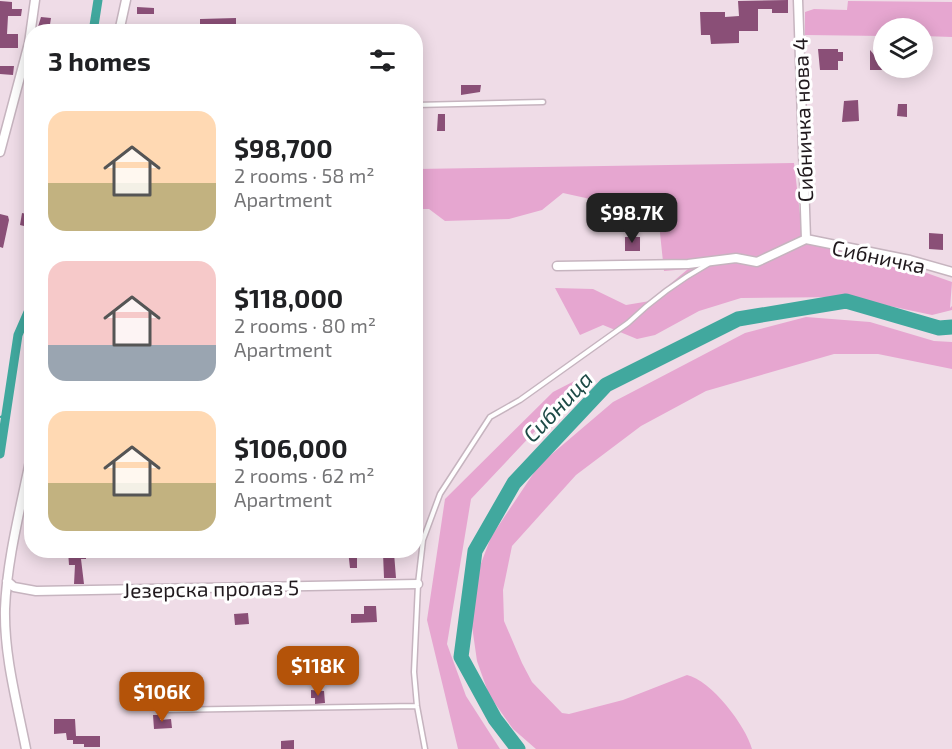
<!DOCTYPE html>
<html lang="en">
<head>
<meta charset="utf-8">
<style>
  body { margin:0; font-family:"Exo 2",sans-serif; background:#f6f6f6; color:#202124; height:100vh; display:flex; flex-direction:column; font-size:22px; white-space:nowrap }
  * { box-sizing:border-box; margin:0 }
  p { font-size:20px; color:#757577 }
  .icon { flex:none; width:33px; height:33px; fill:none; stroke:currentColor; stroke-width:2; stroke-linecap:round; stroke-linejoin:round }
  .map { position:relative; flex:1; overflow:hidden }
  .details { position:absolute; left:24px; top:24px; width:399px; height:534px; display:flex; flex-direction:column; background:#fff; border-radius:24px; box-shadow:0 3px 15px #0003 }
  .details>* { flex:none }
  .controls { position:absolute; left:873px; top:18px; display:grid; gap:12px }
  .controls a { display:grid; place-items:center; width:60px; height:60px; border-radius:50%; background:#fff; box-shadow:0 3px 15px #0003; font-size:30px }
  .price { position:absolute; translate:-50% -51px; padding:0 14px; border-radius:12px; background:#b45309; color:#fff; font-size:20px; line-height:39px; filter:drop-shadow(0 2px 3px #0008) }
  .price::after { content:''; position:absolute; left:50%; top:36px; width:18px; height:14px; margin-left:-9px; background:inherit; clip-path:polygon(0 0,100% 0,50% 100%) }
  .price.selected { background:#222; color:#fff }
  ul { padding:0; list-style:none }
  li { display:flex; align-items:center; gap:18px; height:150px; padding:0 24px }
  li span { display:grid; place-items:center; flex:none; width:168px; height:120px; border-radius:18px; color:#555 }
  li>.icon { margin-inline-start:auto }
  span .icon { width:72px; height:72px; fill:#fffc; stroke-width:1 }
  li b { font-size:26px }
  h2 { display:flex; justify-content:space-between; align-items:center; height:72px; padding:0 24px; font-size:26px }
  .map>svg:first-child { display:block }
</style>
</head>
<body>
<div class="map">
<svg width="952" height="749" viewBox="0 0 952 749">
  <rect width="100%" height="100%" fill="#efdce7"/>
  <!-- green -->
  <path fill="#e6a6d0" d="M848,1L952,2V37L923,36L922,28H884L883,36L805,35V12L814,9L847,10Z
    M794,163L802,231L813,242L921,271L952,282L950,308L952,306V310L932,315L847,297L741,298L699,311L655,335L637,339L603,325L580,335L555,288L593,289L626,305L650,301L688,269L664,271L658,214L563,193L542,210L509,219L445,221L429,209H416V169Z
    M806,317L870,322L934,341L952,342V369L878,354H834L706,391L641,426L576,475L512,546L503,590L504,621L522,663L532,682L562,713L569,714L623,700L687,675C711,680 746,726 752,749H536L513,729L489,695L477,661L472,626L475,599L480,566L491,537L539,465L613,402L745,333Z
    M590,373L471,499L447,644L466,696L500,749H458L427,620L445,499L553,392Z"/>
  <g fill="none" stroke-linecap="round" stroke-linejoin="round">
    <!-- stream -->
    <path stroke="#41a89e" stroke-width="2" d="M0,417L6,415"/>
    <!-- canal -->
    <path stroke="#41a89e" stroke-width="9" d="M93,32L98,0
      M0,454L18,335L32,303"/>
    <!-- river -->
    <path stroke="#41a89e" stroke-width="15" d="M518,749L495,719L461,657L475,551L514,483L606,385L738,319L846,301L939,328L952,327"/>
  </g>
  <!-- building -->
  <path fill="#8a4f77" d="M788,0V13H772V9H758V31H739V43L711,44L710,35H701L700,12H725V17L739,16L738,1Z
    M0,1L12,2V9H22L21,16H8L7,34H18V48H0Z
    M137,7L154,8V14H137Z
    M41,17L51,18L49,31L37,30Z
    M236,18V32H200V19Z
    M818,49H838V52H843V61H838V70H820Z
    M870,50L877,58H884V70H870Z
    M0,66H14L13,75L0,74Z
    M461,85H481L480,92L461,95Z
    M858,100L859,121L842,122L844,101Z
    M898,104H907V117L897,116Z
    M438,114H445V131H437Z
    M22,213L32,215V228L20,225Z
    M0,214L8,216L9,220L3,248L0,247Z
    M929,233L943,234V250L929,249Z
    M625,237H640V251H625Z
    M86,550V559H81L84,584H74L75,565H69L68,551Z
    M348,550H357V568H350Z
    M383,553H394L396,578H384Z
    M364,606H376L377,622L351,623V614H364Z
    M248,613L249,624L235,625L234,614Z
    M311,690L324,691L325,703L315,704V698H311Z
    M153,715H160V720L171,719L172,728L154,729Z
    M54,719H75L76,736H100V747H84V744H73V740H67L66,733L54,734Z
    M294,740V749H281V741Z"/>
  <g fill="none" stroke-linecap="round" stroke-linejoin="round">
    <defs>
      <path id="lane" d="M416,105L543,102
        M166,710L417,706
        M425,749L417,706L414,672L418,584L423,540L440,494L490,417L520,400L628,323C652,300 679,280 708,264"/>
      <path id="street" d="M798,0L806,239
        M119,32L126,0
        M0,152L29,43L35,0
        M806,239L910,260L952,272
        M557,266L688,264L736,258L757,262L806,239
        M7,581L14,587L36,591L418,584
        M26,749C17,703 4,656 5,609C7,557 22,503 32,451"/>
    </defs>
    <!-- lane casing -->
    <use href="#lane" stroke="#c6b4bf" stroke-width="7"/>
    <!-- street casing -->
    <use href="#street" stroke="#c6b4bf" stroke-width="11"/>
    <!-- lane -->
    <use href="#lane" stroke="#fff" stroke-width="4"/>
    <!-- street -->
    <use href="#street" stroke="#fff" stroke-width="8"/>
  </g>
  <g text-anchor="middle" dominant-baseline="central" stroke-width="6" stroke-linejoin="round" paint-order="stroke">
    <!-- street labels -->
    <g font-size="21" fill="#20191d" stroke="#fff">
      <text transform="translate(802 120) rotate(-92)">Сибничка нова 4</text>
      <text transform="translate(879 256) rotate(12)">Сибничка</text>
      <text transform="translate(211 588) rotate(-1)">Језерска пролаз 5</text>
    </g>
    <!-- water labels -->
    <g font-size="22" font-style="italic" fill="#1d4a46" stroke="#fff">
      <text transform="translate(557 406) rotate(-46)">Сибница</text>
    </g>
  </g>
</svg>
<div class="controls">
<a><svg class="icon" aria-label="layers" viewBox="0 0 24 24"><path d="M12 4l9 5-9 5-9-5zM3 14l9 5 9-5"/></svg></a>
</div>
<b class="price selected" style="left:632px;top:244px">$98.7K</b>
<b class="price" style="left:318px;top:697px">$118K</b>
<b class="price" style="left:162px;top:723px">$106K</b>
<section class="details">
<h2>3 homes<svg class="icon" aria-label="filters" viewBox="0 0 24 24"><path d="M4 7h16M4 17h16"/><circle cx="9" cy="7" r="2"/><circle cx="15" cy="17" r="2"/></svg></h2>
<ul>
<li><span style="background:linear-gradient(#ffd9b3 60%,#c2b280 0)"><svg class="icon" aria-label="home" viewBox="0 0 24 24"><path d="M3 11l9-7 9 7M6 9v11h12V9"/></svg></span><div><b>$98,700</b><p>2 rooms · 58 m²</p><p>Apartment</p></div></li>
<li><span style="background:linear-gradient(#f6c9c9 70%,#9aa5b1 0)"><svg class="icon" aria-label="home" viewBox="0 0 24 24"><path d="M3 11l9-7 9 7M6 9v11h12V9"/></svg></span><div><b>$118,000</b><p>2 rooms · 80 m²</p><p>Apartment</p></div></li>
<li><span style="background:linear-gradient(#ffd9b3 60%,#c2b280 0)"><svg class="icon" aria-label="home" viewBox="0 0 24 24"><path d="M3 11l9-7 9 7M6 9v11h12V9"/></svg></span><div><b>$106,000</b><p>2 rooms · 62 m²</p><p>Apartment</p></div></li>
</ul>
</section>
</div>
</body>
</html>
